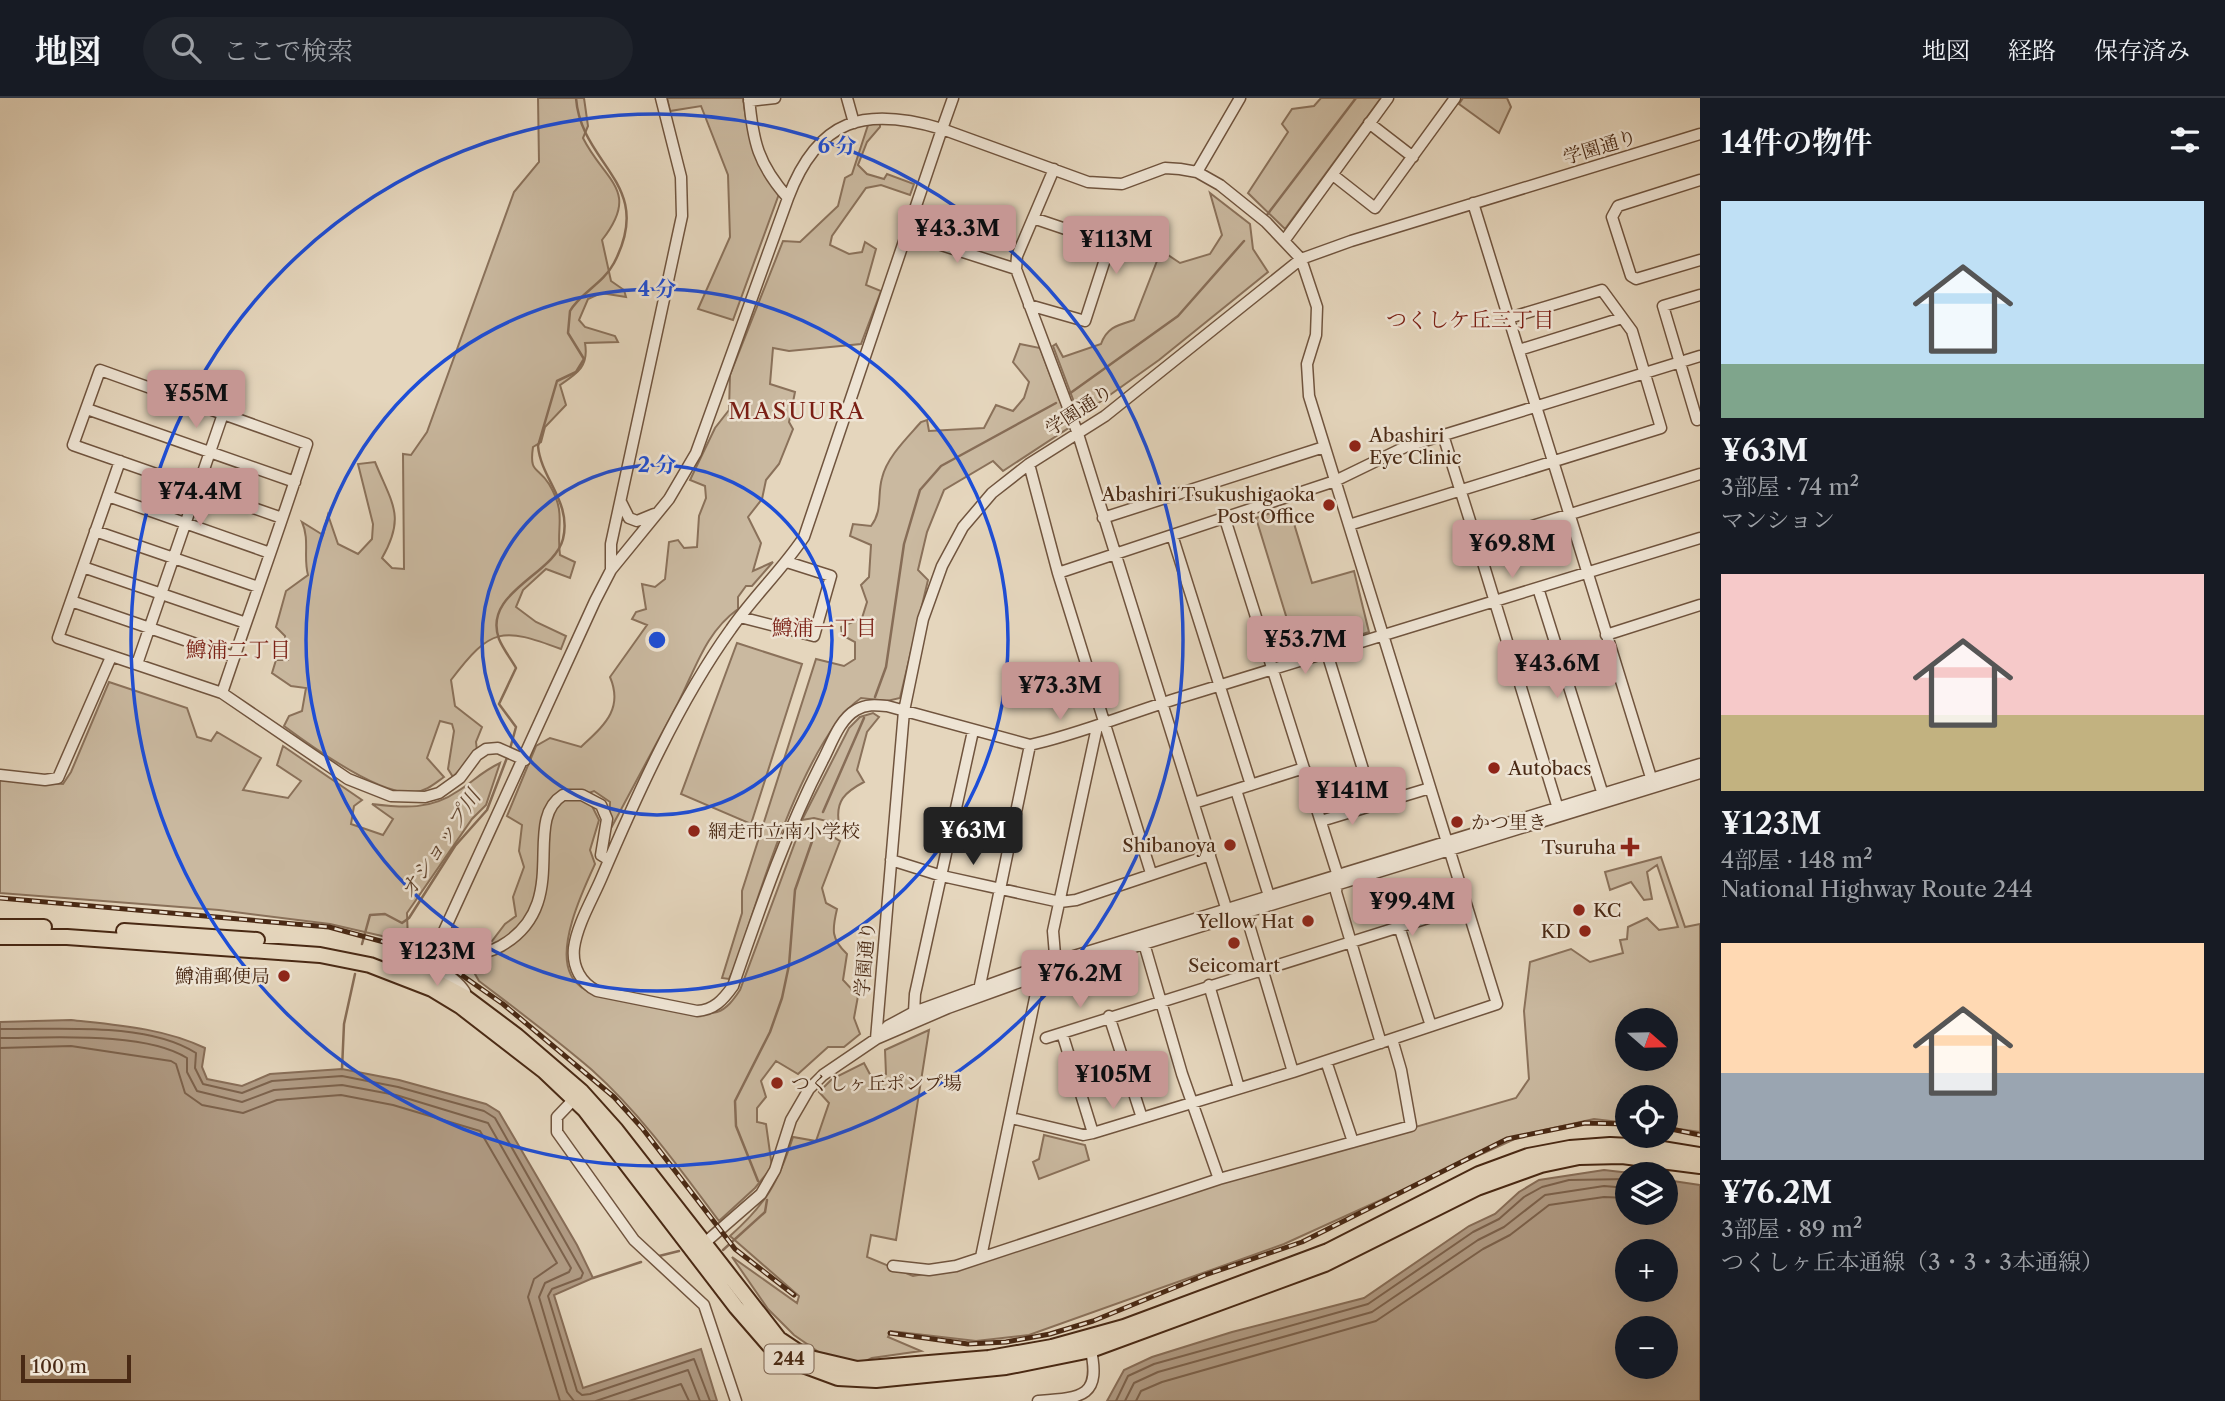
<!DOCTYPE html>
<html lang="ja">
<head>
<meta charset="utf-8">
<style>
  body { margin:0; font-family:"Libre Caslon Text","Noto Serif JP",serif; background:#20242c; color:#f1f3f6; height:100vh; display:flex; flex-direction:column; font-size:26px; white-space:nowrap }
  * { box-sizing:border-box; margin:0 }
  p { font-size:23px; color:#9ea1a6 }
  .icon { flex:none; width:38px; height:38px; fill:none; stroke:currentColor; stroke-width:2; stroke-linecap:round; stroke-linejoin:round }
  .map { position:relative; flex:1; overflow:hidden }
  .details { display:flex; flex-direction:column; background:#171b24; width:525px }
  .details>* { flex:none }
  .needle { width:46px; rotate:110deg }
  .tools { position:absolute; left:1615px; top:910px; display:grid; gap:14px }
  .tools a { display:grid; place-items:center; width:63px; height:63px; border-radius:50%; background:#171b24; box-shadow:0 7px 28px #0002; font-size:35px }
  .scale { position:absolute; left:21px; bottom:18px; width:110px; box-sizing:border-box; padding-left:7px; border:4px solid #492914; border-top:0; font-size:19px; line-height:24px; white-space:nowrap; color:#492914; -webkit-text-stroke:5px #eee4d4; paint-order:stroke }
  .price { position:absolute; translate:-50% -60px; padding:0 16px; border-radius:7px; background:#c59692; color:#111; font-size:23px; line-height:46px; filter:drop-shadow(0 2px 4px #0008) }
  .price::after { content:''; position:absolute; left:50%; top:42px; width:21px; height:16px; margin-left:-10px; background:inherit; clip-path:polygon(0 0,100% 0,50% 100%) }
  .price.selected { background:#222; color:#fff }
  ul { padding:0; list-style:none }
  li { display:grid; align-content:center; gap:14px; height:371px; padding:0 21px }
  li span { display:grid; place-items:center; height:217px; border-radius:0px; color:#555 }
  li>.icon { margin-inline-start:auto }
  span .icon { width:126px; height:126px; fill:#fffc; stroke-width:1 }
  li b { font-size:30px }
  h2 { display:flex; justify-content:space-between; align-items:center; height:84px; padding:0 21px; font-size:30px }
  header { display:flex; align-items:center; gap:42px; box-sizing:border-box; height:98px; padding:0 35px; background:#171b24; border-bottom:2px solid #363941 }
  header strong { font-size:33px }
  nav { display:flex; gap:38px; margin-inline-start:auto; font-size:24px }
  .search { width:490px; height:63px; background:#20242c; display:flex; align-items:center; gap:18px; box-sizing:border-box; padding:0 24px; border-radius:38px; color:#9ea1a6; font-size:26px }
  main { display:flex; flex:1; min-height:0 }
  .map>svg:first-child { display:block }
</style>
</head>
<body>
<header>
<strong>地図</strong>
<div class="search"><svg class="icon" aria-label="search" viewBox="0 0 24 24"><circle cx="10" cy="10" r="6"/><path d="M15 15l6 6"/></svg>ここで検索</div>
<nav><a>地図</a><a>経路</a><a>保存済み</a></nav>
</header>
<main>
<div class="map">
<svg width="1700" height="1303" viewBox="0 0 1700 1303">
  <rect width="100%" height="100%" fill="#e5d6bd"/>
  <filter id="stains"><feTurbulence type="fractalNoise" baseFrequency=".00286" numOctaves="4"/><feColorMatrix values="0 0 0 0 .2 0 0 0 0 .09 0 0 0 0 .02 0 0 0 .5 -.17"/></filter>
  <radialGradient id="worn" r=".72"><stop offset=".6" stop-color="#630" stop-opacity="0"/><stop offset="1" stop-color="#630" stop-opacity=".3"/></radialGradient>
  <!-- green -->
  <path fill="#cab9a0" stroke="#8a715a" stroke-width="2" fill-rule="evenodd" d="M538,0H584L588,28L583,40C605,84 641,92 602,142L611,183L624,192L626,199L601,195L588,201L579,222L585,229L615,238L618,244L585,245C589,268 578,275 560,287L566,307L545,329L541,344L533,349C529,376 538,368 549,386C567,416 556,427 560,457L575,464L570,480L546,471L523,492L516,509L536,524L566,538L561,551C502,529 491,529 451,582L455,608L482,629L476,644L477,653L453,679L448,671L454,633L452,626L440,623L427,660L444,679C435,685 427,693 415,694C382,700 311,648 284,628L289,618L302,613L306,590L291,588L272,575L276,562H288L285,538L276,529L286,493L308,477C303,459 310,442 302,424L323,437L328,417L338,446L358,456L372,441L373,426L358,366L375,364C392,406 406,418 382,460L392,470L404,471L403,356L411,357L427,334L514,94L539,64Z
    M667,0H743C748,41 754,62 779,96L733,222L698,211L730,139L728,77L701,8L670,13Z
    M1321,0H1381L1285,131L1248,95L1288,34L1282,26L1292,11L1314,8Z
    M1463,0H1507L1511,9L1499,35L1459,6Z
    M880,24V29L867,44L858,67L867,76L884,81L887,76L914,86L910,97L881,87L866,90L832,138L830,147L849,156L862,154L865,144L876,151L866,187L881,193L861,246L789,253L773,250L770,286L795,294L789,324L793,331L779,366L766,382L762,401L748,419L761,445L753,473L773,464L752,488H746L738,499V511C705,535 696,570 678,605C655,648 632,691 609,734L610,704L594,693L586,696L599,722L590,752L595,766C583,792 556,849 571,877C573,882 581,890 586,892C608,901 696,920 717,914C727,911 734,901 740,892L797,739C813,731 825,733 840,743L822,790L826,805L837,811C832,832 831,841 847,856L843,882L858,898L854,920L860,936L844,949H828L798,976L776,963L761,983L766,999L757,1010V1024L766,1026L772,1069L755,1090L719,1123C680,1071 641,1016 592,972C556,941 517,912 479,883L471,869L473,861L482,860L479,849L483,843H492L505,826L516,818L513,799L524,769L519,753L522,727L507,718L536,648L550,640L581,649C603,628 624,612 610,579L647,527L632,521L636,514L646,511L642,486L655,489L665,481L669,444L678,442L684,450L697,449L699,418L706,400L705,388L690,382L715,330L729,312L730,277L783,143L800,144L838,108L845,80L852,76L868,27Z
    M1210,95L1250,126L1253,151L1268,174L1159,262L1093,309L1074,304L1053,248L1056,246L1063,259L1101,246C1107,229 1118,227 1134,222L1157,163L1150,153L1159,151L1180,165L1210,156L1222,137Z
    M1020,246L1040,250L1070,329L1003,373L993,363L944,392L927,434L918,472L928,482L900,600L887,603L861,600C806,638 758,798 737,864L729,881L722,880L742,815V793L816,561L844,568L855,561V544L842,537L841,529L862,520L867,504L861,487L869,479L871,447L850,438L853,426L871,428C883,412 877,398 882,380C887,359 907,340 921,324L927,322L929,333L984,330L996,307L1013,313L1024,300L1029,284L1013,264Z
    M1289,409L1312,485L1354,473L1369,534L1298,557L1256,420Z
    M737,545L802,566L751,726L681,696Z
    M109,584L187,610L197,639L211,643L217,634L261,660L243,692L288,700L301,683L277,667L283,648L362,702L354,708L351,726L383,737L393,721L372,706C404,710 431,712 458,693C474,683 481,674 500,665L486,707L472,721L407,815L408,844L330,826L219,812L0,795V682L63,686L71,674Z
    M873,615L879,619L867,634L857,672L864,684C845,694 835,703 839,726L814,720L802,722L849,630L860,619Z
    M1661,759L1685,829L1700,826V1034L1666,1029V999H1628L1627,1025L1594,1021L1526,1036L1284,1146L1029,1237L976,1243L891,1233L888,1239L921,1253L872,1260L861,1265L823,1257L794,1237L768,1211L732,1159L797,1205L799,1198L730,1138C766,1106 778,1085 793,1039L816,1043L829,1005L819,994L832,981L864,965L873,982L886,976L885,952L929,932L896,1142L871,1137L867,1159L913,1178L956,1170L1099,1126L1152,1105L1516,1000L1529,981L1524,913L1530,864L1571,851L1590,864L1623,855L1620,842L1627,841L1628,829L1647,820L1659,832L1678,829L1657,767L1647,774L1652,801L1644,802L1631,784L1610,792L1605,774ZM1628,922H1666V961H1628Z
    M1044,1037L1085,1047L1089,1062L1039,1081L1033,1064L1039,1061Z"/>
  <!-- water -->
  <path fill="#b09b84" stroke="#876d57" stroke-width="2" fill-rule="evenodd" d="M71,922C117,927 163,930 205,950L202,969L207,981L242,988L270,976L342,971L399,982L486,1006L499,1014L577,1147L593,1180L554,1197L583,1290L701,1251L717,1303H0V924Z
    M1604,1072L1639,1076H1628V1115H1666V1082L1700,1087V1303H1107L1124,1272L1152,1259L1232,1234L1364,1200L1469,1128L1495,1116L1519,1094L1539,1082ZM1628,1153H1666V1192H1628ZM1628,1230H1666V1269H1628Z"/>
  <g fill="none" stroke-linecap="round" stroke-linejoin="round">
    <!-- shore -->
    <path stroke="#7c624c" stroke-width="2" d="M0,931C57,932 146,923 196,955L195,970L203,986L242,995L272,983L342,978L398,989L484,1013L495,1020L583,1175L581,1180L552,1191L548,1198L577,1293L582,1297L590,1296L694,1261L710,1303
      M0,940C49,940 145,933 187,960V974L197,993L242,1004L274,992L342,987L396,997L488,1025L571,1170L569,1174L545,1185L539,1199L567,1294L574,1303
      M0,950L71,948L171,963L176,966L185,995L202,1007L243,1015L277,1002L341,997L393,1007L480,1033L557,1165L534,1181L528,1199L560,1303
      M596,1303L688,1272L700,1303
      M629,1303L681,1286L689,1303
      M1116,1303L1128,1278L1154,1266L1368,1206L1473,1134L1499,1121L1524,1099L1542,1089L1569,1082L1628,1081
      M1125,1303L1134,1285L1158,1274L1372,1214L1478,1142L1504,1129L1545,1097L1604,1088L1628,1090
      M1136,1303L1141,1293L1162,1284L1376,1223L1483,1151L1510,1137L1549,1107L1604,1099L1628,1100"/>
    <!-- stream -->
    <path stroke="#876d57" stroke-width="2.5" d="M1267,117L1356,0
      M1069,296L1178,218L1244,143
      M875,599L886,569L904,446L920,392L941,368L1056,305
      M510,651L516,629L499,606L516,570C511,561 503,551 499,541C482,494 554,477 563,441C572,404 541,381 538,348L557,283L576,274L584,261L568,235L570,213C580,195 603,186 614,165C656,85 581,68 576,0
      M823,714L864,620
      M362,846L370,817L385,816L402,825L409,820L455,748L487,712L508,657
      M342,971L344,926L355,876
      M758,1083L736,1028L735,1003L770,934L782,900L789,867L795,792L816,732
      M723,1152L765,1114L767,1102
      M655,1159L679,1153
      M593,1180L641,1164"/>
    <defs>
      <path id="minor" d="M749,0C753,44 758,66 788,100
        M847,0L854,25
        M749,3L775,0
        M1369,25L1413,59
        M1054,71L1017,158L1016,171L1078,336L1228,816
        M1197,74L1240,0
        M1333,77L1375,110L1455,0
        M1700,82L1618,108L1612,119L1631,178L1636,181L1700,162
        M1473,105L1653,686
        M907,136L1016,171
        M1284,143L1388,0
        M1700,197L1663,208L1697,322L1700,321
        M1029,207L1085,223L1110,146L1033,120
        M1519,252L1622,220
        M87,311L295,384
        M1443,337L1477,445
        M120,363L58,540L222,595L348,681L391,698L425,699L439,695L460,680L477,657L486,651L498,650L525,662
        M1029,366L1058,475L1151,775
        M108,398L270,455
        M621,404L629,420L637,423L654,416
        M1103,420L1324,349
        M1225,421L1338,778L1336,794L1381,945
        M1349,427L1661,330L1632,233L1602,192L1509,220
        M95,433L258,489
        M1172,437L1251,687
        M83,469L246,525
        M611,471V446L682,118L681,79L661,0
        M1058,475L1335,383L1405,349L1700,258
        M1538,490L1604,700
        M71,503L234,559
        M740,519L814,538L831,478L787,464
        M1606,537L1700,507
        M1327,555L1374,707
        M137,566L223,316
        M222,595C250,512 280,430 307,346L100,272L73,347L282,420
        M0,677L45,682L58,680L111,559
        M1236,692L1269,798
        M1194,705L1304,670
        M1559,714L1477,445L1700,376
        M1321,723L1430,690
        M891,762L942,778L1060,804L1076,802L1210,757
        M1244,810L1293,974
        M1399,828L1431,928
        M1143,842L1182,976L1219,1081
        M438,849C458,857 482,859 501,848C574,806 520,724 563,697H582L601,707L607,721L601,757L609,762
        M428,868L595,503L611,472L669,401L696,355L788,100C818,20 865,8 942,31L953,0
        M1056,869L1053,833L1097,629
        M386,870L393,859C416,860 452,873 465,894L464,901
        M1209,887L1239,990
        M979,892L1030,647
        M914,914L915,896L973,633
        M1109,918L1142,1020
        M1062,935L1093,1035
        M1046,940L1466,808
        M876,941L904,613L923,521L942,468L963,429L992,395L1029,366L1105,318L1301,161L1351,143L1700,36
        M876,941L948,910L1020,884L1700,675
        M1326,963L1353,1044
        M577,998L557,1019V1034L634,1142L704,1207L736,1303
        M1011,1020L1083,1037L1093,1035L1293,974L1497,906L1383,537L1309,298L1307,266L1316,237L1317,209L1301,161L1266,124L1220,87L1197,74L1180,71L1165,70L1122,86L1088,84L942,31L804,439C782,472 753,499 731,531C679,603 636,699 601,781C592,802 577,827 574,850C572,869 581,885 597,893L697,913C714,912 723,902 733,888C760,810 786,733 824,660C832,644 840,621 856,612C866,606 876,607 887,608L1030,647L1046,643C1092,631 1136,613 1182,599C1355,547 1527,492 1700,440
        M700,1149L761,1096L775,1072L791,1022L809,991L823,977L876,941L888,928L914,914L1038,869L1700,666
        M981,1159L1040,876
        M893,1168L929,1172L956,1168L1219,1081L1411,1028L1401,972L1392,941
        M1038,1303C1083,1300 1102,1299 1090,1248"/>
      <path id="highway" d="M0,829H44
        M124,833L257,842
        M0,839H67L320,857L370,867L432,891L460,908L544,973L585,1012L736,1209L769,1247L792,1263L838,1280L876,1282L1006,1269L1091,1252L1325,1166L1477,1090L1541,1067L1579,1059L1622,1058L1700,1068
        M394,866L414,872L465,899L517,938L581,993L616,1032L779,1241L806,1259L857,1271L989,1260L1052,1249L1124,1229L1328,1153L1479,1076L1528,1058L1570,1050L1610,1047L1650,1049L1700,1057"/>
    </defs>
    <!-- minor casing -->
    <use href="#minor" stroke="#70543e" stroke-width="13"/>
    <!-- highway casing -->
    <use href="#highway" stroke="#492914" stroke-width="18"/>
    <!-- minor -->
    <use href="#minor" stroke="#eee4d4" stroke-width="10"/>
    <!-- highway -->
    <use href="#highway" stroke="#e5d6bd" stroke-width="14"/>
    <defs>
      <path id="rail" d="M0,800L329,829L406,850L453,871L503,906L614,999L642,1030L735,1151L794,1197
        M1666,1030L1700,1037
        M890,1235L968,1246L1006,1244L1050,1236L1093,1223L1205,1177L1302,1144L1507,1041L1585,1025L1628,1026"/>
    </defs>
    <!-- rail casing -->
    <use href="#rail" stroke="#492914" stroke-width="5"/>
    <!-- rail -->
    <use href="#rail" stroke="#eee4d4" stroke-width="2.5" stroke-dasharray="8" stroke-linecap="butt"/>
  </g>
  <!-- distance rings -->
  <g fill="none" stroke="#1d4ed8" stroke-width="3.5">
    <circle cx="657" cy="542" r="175"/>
    <circle cx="657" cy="542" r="351"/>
    <circle cx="657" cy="542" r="526"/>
  </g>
  <!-- markers -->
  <g fill="#8f2418" stroke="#eee4d4" stroke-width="2.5">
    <circle cx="1355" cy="348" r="7"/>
    <circle cx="1329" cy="407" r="7"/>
    <circle cx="1494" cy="670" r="7"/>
    <circle cx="1457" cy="724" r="7"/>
    <circle cx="694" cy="733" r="7"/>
    <circle cx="1230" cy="747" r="7"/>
    <path d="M1626.5 738.5h7v7h7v7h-7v7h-7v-7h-7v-7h7z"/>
    <circle cx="1579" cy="812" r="7"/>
    <circle cx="1308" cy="823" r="7"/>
    <circle cx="1585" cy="833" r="7"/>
    <circle cx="1234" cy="845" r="7"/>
    <circle cx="284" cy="878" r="7"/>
    <circle cx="777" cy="985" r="7"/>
  </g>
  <g text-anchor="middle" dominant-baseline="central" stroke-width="5" stroke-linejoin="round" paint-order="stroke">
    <!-- shield labels -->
    <rect fill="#eee4d4" stroke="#7a614e" stroke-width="2" x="764.5" y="1246.5" width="49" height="29" rx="5"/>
    <g font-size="18" font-weight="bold" fill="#492914">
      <text x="789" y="1261">244</text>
    </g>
    <!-- street labels -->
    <g font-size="19" fill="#492914" stroke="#eee4d4">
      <text transform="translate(1600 49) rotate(-17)">学園通り</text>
      <text transform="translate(1079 312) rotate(-33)">学園通り</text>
      <text transform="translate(865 861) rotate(-85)">学園通り</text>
    </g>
    <!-- poi labels -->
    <g font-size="19" fill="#492914" stroke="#eee4d4" text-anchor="start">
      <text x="1369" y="337">Abashiri<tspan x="1369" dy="22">Eye Clinic</tspan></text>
      <text x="1315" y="396" text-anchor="end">Abashiri Tsukushigaoka<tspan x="1315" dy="22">Post Office</tspan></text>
      <text x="1508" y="670">Autobacs</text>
      <text x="1471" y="724">かつ里き</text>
      <text x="708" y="733">網走市立南小学校</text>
      <text x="1216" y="747" text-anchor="end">Shibanoya</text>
      <text x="1616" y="749" text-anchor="end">Tsuruha</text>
      <text x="1593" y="812">KC</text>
      <text x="1294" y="823" text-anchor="end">Yellow Hat</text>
      <text x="1571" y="833" text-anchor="end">KD</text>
      <text x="1234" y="867" text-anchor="middle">Seicomart</text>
      <text x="270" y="878" text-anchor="end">鱒浦郵便局</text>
      <text x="791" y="985">つくしヶ丘ポンプ場</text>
    </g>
    <!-- neighbourhood labels -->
    <g font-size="21" fill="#7a1f14" stroke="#eee4d4">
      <text x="1470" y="221">つくしケ丘三丁目</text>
      <text x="824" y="529">鱒浦一丁目</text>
      <text x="238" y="551">鱒浦二丁目</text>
    </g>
    <!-- water labels -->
    <g font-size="21" font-style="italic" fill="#634630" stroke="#eee4d4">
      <text transform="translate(440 746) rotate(-56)">オショップ川</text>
    </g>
    <!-- quarter labels -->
    <g font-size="23" letter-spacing="2" fill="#7a1f14" stroke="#eee4d4">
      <text x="797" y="313">MASUURA</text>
    </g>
  </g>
  <circle cx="657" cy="542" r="10" fill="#1d4ed8" stroke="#eee4d4" stroke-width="3.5"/>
  <g font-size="21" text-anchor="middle" font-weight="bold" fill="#1d4ed8" stroke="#eee4d4" stroke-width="5" stroke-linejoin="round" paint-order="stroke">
    <text x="837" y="55">6 分</text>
    <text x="657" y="198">4 分</text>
    <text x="657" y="374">2 分</text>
  </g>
  <rect width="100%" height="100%" filter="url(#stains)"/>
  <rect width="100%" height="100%" fill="url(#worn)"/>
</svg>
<div class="tools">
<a><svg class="needle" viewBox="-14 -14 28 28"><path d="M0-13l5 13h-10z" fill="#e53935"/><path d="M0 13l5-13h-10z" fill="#9ea1a6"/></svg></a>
<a><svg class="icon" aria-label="locate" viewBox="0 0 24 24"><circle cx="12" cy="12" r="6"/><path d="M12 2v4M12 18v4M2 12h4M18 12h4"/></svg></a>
<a><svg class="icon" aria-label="layers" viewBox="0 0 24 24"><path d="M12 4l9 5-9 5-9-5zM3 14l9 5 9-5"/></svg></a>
<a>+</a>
<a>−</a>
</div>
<div class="scale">100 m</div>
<b class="price" style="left:957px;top:167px">¥43.3M</b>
<b class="price" style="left:1116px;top:178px">¥113M</b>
<b class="price" style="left:196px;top:332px">¥55M</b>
<b class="price" style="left:200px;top:430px">¥74.4M</b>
<b class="price" style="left:1512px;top:482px">¥69.8M</b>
<b class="price" style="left:1305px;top:578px">¥53.7M</b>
<b class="price" style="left:1557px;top:602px">¥43.6M</b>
<b class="price" style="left:1060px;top:624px">¥73.3M</b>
<b class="price" style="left:1352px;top:729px">¥141M</b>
<b class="price selected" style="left:973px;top:769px">¥63M</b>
<b class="price" style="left:1412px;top:840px">¥99.4M</b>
<b class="price" style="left:437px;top:890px">¥123M</b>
<b class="price" style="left:1080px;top:912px">¥76.2M</b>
<b class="price" style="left:1113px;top:1013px">¥105M</b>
</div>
<section class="details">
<h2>14件の物件<svg class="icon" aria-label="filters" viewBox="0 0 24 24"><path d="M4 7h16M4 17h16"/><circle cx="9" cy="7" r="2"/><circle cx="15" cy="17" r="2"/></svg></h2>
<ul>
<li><span style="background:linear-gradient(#bfe0f5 75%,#7fa58c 0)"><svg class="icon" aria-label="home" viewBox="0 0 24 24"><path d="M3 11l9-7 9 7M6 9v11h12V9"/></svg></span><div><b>¥63M</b><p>3部屋 · 74 m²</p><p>マンション</p></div></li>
<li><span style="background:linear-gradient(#f6c9c9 65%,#c2b280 0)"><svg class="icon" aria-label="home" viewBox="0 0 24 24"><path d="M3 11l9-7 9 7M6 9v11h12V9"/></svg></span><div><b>¥123M</b><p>4部屋 · 148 m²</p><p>National Highway Route 244</p></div></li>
<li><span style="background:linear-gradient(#ffd9b3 60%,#9aa5b1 0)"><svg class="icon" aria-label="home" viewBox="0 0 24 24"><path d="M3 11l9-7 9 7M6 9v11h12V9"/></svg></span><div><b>¥76.2M</b><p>3部屋 · 89 m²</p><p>つくしヶ丘本通線（3・3・3本通線）</p></div></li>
</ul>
</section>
</main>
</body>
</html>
